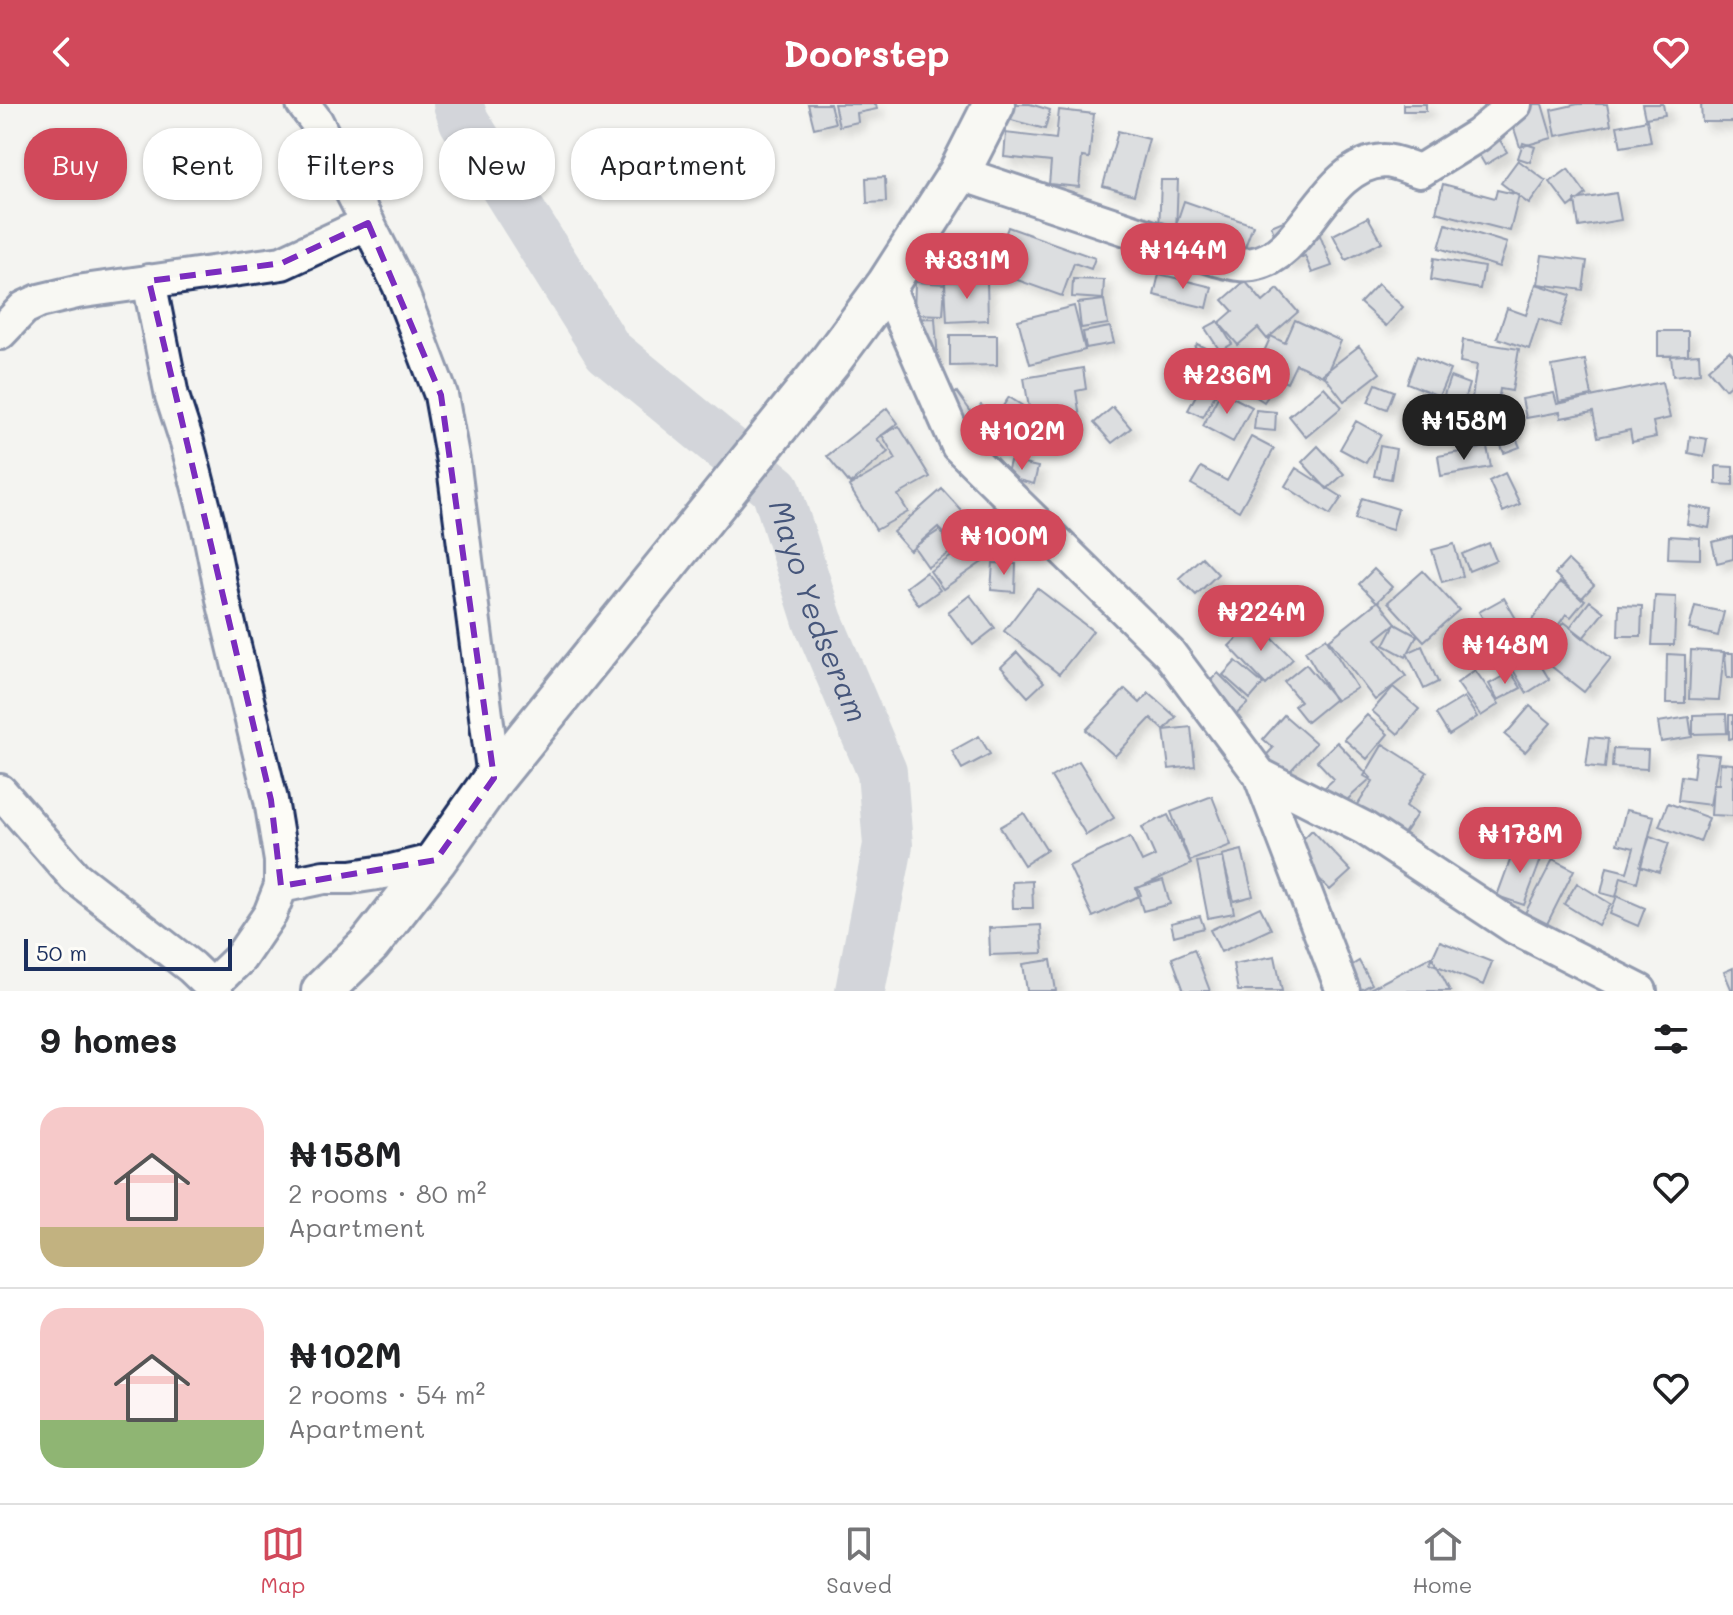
<!DOCTYPE html>
<html lang="en">
<head>
<meta charset="utf-8">
<style>
  body { margin:0; font-family:Mali,sans-serif; background:#f6f6f6; color:#202124; height:100vh; display:flex; flex-direction:column; font-size:30px; white-space:nowrap }
  * { box-sizing:border-box; margin:0 }
  p { font-size:26px; color:#757577 }
  .icon { flex:none; width:44px; height:44px; fill:none; stroke:currentColor; stroke-width:2; stroke-linecap:round; stroke-linejoin:round }
  .map { position:relative; height:887px; overflow:hidden }
  .side { display:flex; flex-direction:column; background:#fff; flex:1 }
  .side>* { flex:none }
  .banner { position:absolute; left:24px; top:24px; width:800px; height:72px; display:flex; gap:16px }
  .scale { position:absolute; left:24px; bottom:20px; width:208px; box-sizing:border-box; padding-left:8px; border:4px solid #1b2f5e; border-top:0; font-size:22px; line-height:28px; white-space:nowrap; color:#1b2f5e; -webkit-text-stroke:6px #fdfcf7; paint-order:stroke }
  .price { position:absolute; translate:-50% -68px; padding:0 18px; border-radius:28px; background:#d1495b; color:#fff; font-size:26px; line-height:52px; filter:drop-shadow(0 2px 4px #0008) }
  .price::after { content:''; position:absolute; left:50%; top:48px; width:24px; height:18px; margin-left:-12px; background:inherit; clip-path:polygon(0 0,100% 0,50% 100%) }
  .price.selected { background:#222; color:#fff }
  ul { padding:0; list-style:none }
  li { display:flex; align-items:center; gap:24px; height:200px; padding:0 40px }
  li+li { border-top:2px solid #e0e0e0 }
  li span { display:grid; place-items:center; flex:none; width:224px; height:160px; border-radius:24px; color:#555 }
  li>.icon { margin-inline-start:auto }
  span .icon { width:96px; height:96px; fill:#fffc; stroke-width:1 }
  li b { font-size:34px }
  h2 { display:flex; justify-content:space-between; align-items:center; height:96px; padding:0 40px; font-size:34px }
  .chip { padding:0 28px; border-radius:32px; background:#fff; box-shadow:0 2px 6px #0004; font-size:28px; line-height:72px }
  .chip.selected { background:#d1495b; color:#fff }
  header { display:flex; justify-content:space-between; align-items:center; height:104px; padding:0 40px; background:#d1495b; color:#fff; font-size:36px; font-weight:700 }
  .menu { display:flex; justify-content:space-around; align-items:center; height:112px; border-top:2px solid #e0e0e0; background:#fff; font-size:22px; color:#757577 }
  .menu a { display:grid; justify-items:center; gap:4px }
  .menu .selected { color:#d1495b }
  .map>svg:first-child { display:block }
</style>
</head>
<body>
<header><svg class="icon" aria-label="back" viewBox="0 0 24 24"><path d="M15 5l-7 7 7 7"/></svg>Doorstep<svg class="icon" aria-label="heart" viewBox="0 0 24 24"><path d="M12 20l-8-8c-3-5 5-10 8-4 3-6 11-1 8 4z"/></svg></header>
<div class="map">
<svg width="1733" height="887" viewBox="0 0 1733 887">
  <defs>
    <filter id="shadow"><feDropShadow dx="7" dy="7" stdDeviation="4" flood-color="#0004"/></filter>
  </defs>
  <rect width="100%" height="100%" fill="#f4f4f1"/>
  <filter id="ink" filterUnits="userSpaceOnUse"><feTurbulence type="fractalNoise" baseFrequency=".0125" numOctaves="2"/><feDisplacementMap in="SourceGraphic" scale="16" xChannelSelector="R" yChannelSelector="G"/><feConvolveMatrix kernelMatrix="1 2 1 2 8 2 1 2 1" color-interpolation-filters="sRGB"/></filter>
  <g filter="url(#ink)">
    <g fill="none" stroke-linecap="round" stroke-linejoin="round">
      <!-- river -->
      <path stroke="#aab0bf" stroke-width="50" id="s1" d="M458,0L464,17L608,247L776,385L818,517L882,668L888,741L860,887"/>
    </g>
    <!-- building -->
    <path fill="#bfc3cc" stroke="#1b2f5e" stroke-width="2" filter="url(#shadow)" d="M808,0H830L835,19L814,24Z
      M834,0H876L877,5L857,9L858,18L839,22Z
      M1007,0H1030L1050,6L1045,25L1004,14Z
      M1403,0H1426V7H1403Z
      M1527,0H1542L1552,34L1520,43L1508,6Z
      M1578,0H1607L1611,21L1556,32L1551,6Z
      M1642,0H1663L1665,11L1645,14Z
      M1701,0H1733V18H1702Z
      M1059,6L1094,10L1089,54L1082,53L1079,83L1049,80L1051,58L1004,53L1006,29L1056,35Z
      M1486,13L1507,48L1485,61L1464,25Z
      M1647,16L1651,38L1621,43L1617,22Z
      M1118,27L1149,35L1134,91L1103,82Z
      M1523,39L1535,43L1530,58L1518,54Z
      M1518,56L1546,77L1529,100L1501,79Z
      M1568,65L1586,90L1569,103L1550,78Z
      M885,73L886,98L867,99L866,74Z
      M1161,76H1178L1176,128L1159,127Z
      M1443,80L1495,94L1497,86L1519,91L1510,127L1436,108Z
      M1616,89L1621,116L1579,123L1575,96Z
      M1184,97L1253,121L1241,154L1173,130Z
      M1310,106L1332,162L1312,169L1305,152L1286,159L1271,122Z
      M1368,113L1382,138L1346,156L1333,131Z
      M1446,120L1507,139L1499,163L1439,144Z
      M1008,123L1095,154L1091,165L1074,159L1062,192L992,167Z
      M969,130L987,131L985,164L967,163Z
      M1542,151L1587,157L1583,186L1538,180Z
      M1434,154L1484,163L1480,185L1431,176Z
      M1159,170L1212,183L1207,204L1154,191Z
      M1073,175L1104,176L1103,195L1072,193Z
      M987,176L988,216L947,218L945,178Z
      M1245,177L1263,198L1278,185L1298,208L1267,235L1258,224L1238,241L1219,219L1233,207L1223,196Z
      M915,178L945,180L943,211L914,210Z
      M1378,180L1403,203L1386,222L1360,199Z
      M1536,180L1570,191L1560,222L1539,215L1529,245L1497,234L1507,204L1526,211Z
      M1104,196L1108,220L1081,224L1078,199Z
      M1074,202L1085,246L1030,260L1018,216Z
      M935,214L938,257L908,259L906,215Z
      M1295,216L1341,237L1325,273L1296,260L1287,279L1256,265L1271,232L1285,239Z
      M1218,217L1232,240L1220,247L1205,224Z
      M1110,223L1114,239L1086,244L1083,228Z
      M1658,227H1688V251L1658,252Z
      M950,231H997V261L950,262Z
      M1463,236L1519,245L1512,287L1500,285L1496,311L1470,307L1477,261L1460,258Z
      M1197,240L1233,258L1203,313L1188,306L1202,280L1181,269Z
      M1359,242L1380,269L1344,297L1323,270Z
      M1729,247L1733,251V278L1725,285L1708,265Z
      M1699,250L1700,269L1673,272L1671,252Z
      M1417,252L1450,266L1439,292L1407,279Z
      M1585,256L1592,292L1559,298L1552,262Z
      M1248,259L1277,279L1264,298L1235,279Z
      M1083,264L1086,285L1076,287L1081,320L1033,328L1024,274Z
      M1450,273L1469,280L1461,306L1441,300Z
      M1662,278L1670,314L1653,318L1656,333L1632,338L1630,326L1598,333L1593,308L1561,314L1560,308L1526,314L1522,295L1554,289L1557,300Z
      M1376,280L1394,287L1387,305L1368,298Z
      M1324,283L1342,303L1306,333L1289,312Z
      M1221,287L1252,303L1233,338L1203,322Z
      M957,288L974,312L942,335L925,312Z
      M1009,293L1040,313L1019,344L999,330L981,357L955,340L981,301L997,311Z
      M1113,303L1131,324L1112,339L1094,319Z
      M887,304L898,319L877,335L888,348L850,380L827,352Z
      M1256,306L1276,308L1275,327L1254,325Z
      M1448,311L1480,316L1477,337L1445,332Z
      M1356,317L1381,331L1366,359L1340,345Z
      M899,322L930,373L898,391L908,408L876,426L849,382L896,355L882,331Z
      M1511,323L1520,343L1504,349L1496,330Z
      M1690,332L1707,335L1704,352L1688,349Z
      M1251,333L1274,345L1239,407L1191,380L1201,363L1227,377Z
      M1318,342L1344,370L1327,385L1302,358Z
      M1380,342L1396,345L1391,375L1374,372Z
      M1487,343L1491,363L1441,372L1438,352Z
      M1010,357L1038,363L1034,380L1006,373Z
      M1716,362L1733,363V381L1716,380Z
      M1296,364L1342,393L1330,411L1285,382Z
      M1505,369L1520,400L1503,408L1489,377Z
      M942,385L980,427L959,445L938,423L910,447L893,428Z
      M1362,394L1398,405L1392,426L1355,415Z
      M1690,402L1712,406L1709,424L1687,420Z
      M940,426L953,447L928,463L914,443Z
      M1669,432L1700,434V455L1668,454Z
      M1733,433V455L1717,459L1712,438Z
      M978,434L991,452L943,485L930,467Z
      M1489,439L1496,456L1469,467L1462,450Z
      M1454,440L1463,472L1442,478L1432,446Z
      M1202,453L1218,470L1196,491L1179,474Z
      M1568,456L1594,481L1581,495L1555,470Z
      M993,459L1016,460L1015,488L991,486Z
      M1374,465L1392,483L1377,498L1359,480Z
      M1423,467L1459,506L1424,537L1388,498Z
      M926,468L940,486L919,501L906,483Z
      M1560,478L1585,496L1571,513L1566,510L1552,530L1532,516Z
      M1037,484L1093,527L1059,570L1004,527Z
      M970,491L995,524L973,541L948,508Z
      M1655,492L1676,493L1674,541H1652Z
      M1504,494L1532,542L1507,556L1479,508Z
      M1378,497L1396,519L1376,535L1406,572L1375,596L1329,536Z
      M1590,497L1604,508L1583,534L1570,523Z
      M1619,501L1642,502L1641,532H1618Z
      M1695,502L1724,508L1718,532L1689,525Z
      M1255,517L1293,555L1266,581L1229,542Z
      M1564,518L1611,554L1584,588L1537,551Z
      M1395,520L1417,532L1406,553L1384,541Z
      M1326,534L1357,584L1335,597L1305,547Z
      M1422,542L1438,578L1424,585L1407,549Z
      M1691,546L1724,548L1719,596L1689,595Z
      M1017,548L1044,578L1028,593L1001,563Z
      M1725,549H1733V574H1727Z
      M1667,550L1685,551V599H1666Z
      M1535,552L1549,575L1527,589L1513,566Z
      M1236,557L1263,580L1250,595L1223,571Z
      M1306,560L1335,595L1307,618L1294,602L1300,597L1284,578Z
      M1475,566L1499,600L1481,612L1457,579Z
      M1511,568L1521,584L1498,596L1489,580Z
      M1218,569L1248,599L1222,624L1192,595Z
      M1393,583L1419,605L1398,630L1372,607Z
      M1125,585L1140,599L1149,589L1176,613L1164,626L1151,614L1115,652L1086,626Z
      M1464,593L1477,613L1449,631L1436,610Z
      M1530,602L1551,619L1525,648L1505,631Z
      M1726,610L1727,629L1693,630V611Z
      M1284,611L1316,639L1281,677L1260,658L1273,644L1263,635Z
      M1367,611L1388,630L1367,655L1344,635Z
      M1729,611H1733V634L1729,635Z
      M1689,613L1692,633L1661,638L1658,618Z
      M1191,623L1195,662L1169,665L1164,626Z
      M979,632L990,650L962,665L952,647Z
      M1590,633L1608,635L1605,664L1586,662Z
      M1337,638L1371,674L1327,714L1311,696L1334,675L1317,657Z
      M1383,640L1427,668L1406,702L1417,710L1403,731L1357,702L1373,677L1364,672Z
      M1613,645L1648,646L1647,665L1612,663Z
      M1696,649L1719,651L1710,701L1678,697L1681,672L1693,674Z
      M1079,657L1114,714L1086,731L1051,673Z
      M1720,659L1733,660V712L1711,711L1713,680H1719Z
      M1212,692L1231,741L1190,757L1171,708Z
      M1668,699L1709,714L1700,738L1659,722Z
      M1626,706L1654,712L1637,778L1621,773L1616,793L1601,789L1607,763L1627,768L1634,744L1617,740Z
      M1024,709L1047,746L1024,761L1000,723Z
      M1168,711L1191,760L1138,784L1141,791L1093,813L1069,762L1130,733L1142,758L1155,752L1142,723Z
      M1312,726L1351,767L1330,786L1292,746Z
      M1650,732L1669,739L1659,768L1640,762Z
      M1516,740L1543,750L1524,801L1497,792Z
      M1242,746L1253,792L1234,797L1222,751Z
      M1223,753L1234,809L1208,814L1197,758Z
      M1553,755L1574,766L1546,822L1524,811Z
      M1163,776L1170,800L1143,807L1136,784Z
      M1032,777L1033,804H1013L1012,778Z
      M1577,779L1611,800L1598,821L1564,800Z
      M1617,792L1645,804L1638,822L1610,810Z
      M1260,803L1271,825L1221,848L1210,826Z
      M1200,812L1204,824L1174,832L1171,819Z
      M1041,821L1043,849L990,851L989,824Z
      M1440,837L1492,858L1483,881L1430,859Z
      M1194,845L1210,887H1184L1172,854Z
      M1275,852L1282,887H1238L1233,860Z
      M1432,852L1450,887H1366Z
      M1051,856L1056,887H1027L1023,860Z
      M1359,857L1372,880L1359,887H1332L1326,877Z
      M1733,864V887H1732L1724,868Z"/>
    <g fill="none" stroke-linecap="round" stroke-linejoin="round">
      <defs>
        <path id="minor" d="M303,0L316,17L399,181L441,291L454,363L494,674
          M959,69L1216,155C1228,158 1241,162 1253,160C1305,153 1323,60 1384,57C1395,57 1409,64 1420,67L1478,31L1515,0
          M149,177L172,292L187,338L208,420L224,500L271,696L281,757V782L270,810L240,854L211,882
          M887,181L958,342L1169,549L1260,671L1343,887
          M0,229L24,204L39,197L77,188L282,159L368,119
          M1260,671L1364,724L1514,823L1640,887
          M0,687L75,773L191,863L216,887
          M281,782L324,773H351L391,767L436,756"/>
        <path id="major" d="M322,887L370,840L436,756L494,674L829,259L887,181L959,69L994,0"/>
      </defs>
      <!-- minor casing -->
      <use href="#minor" stroke="#1b2f5e" stroke-width="38"/>
      <!-- major casing -->
      <use href="#major" stroke="#1b2f5e" stroke-width="46"/>
      <!-- minor -->
      <use href="#minor" stroke="#fdfcf7" stroke-width="32"/>
      <!-- major -->
      <use href="#major" stroke="#fdfcf7" stroke-width="40"/>
    </g>
  </g>
  <!-- marked area -->
  <path d="M0 0H1733V887H0ZM368,119L441,291L494,674L436,756L281,782L271,696L149,177L282,159Z" fill="#f4f4f1" fill-opacity=".55" fill-rule="evenodd"/>
  <path fill="none" stroke="#7b2cbf" stroke-width="6" stroke-dasharray="16 10" stroke-linejoin="round" d="M368,119L441,291L494,674L436,756L281,782L271,696L149,177L282,159Z"/>
  <g text-anchor="middle" dominant-baseline="central" stroke-width="6" stroke-linejoin="round" paint-order="stroke">
    <!-- water labels -->
    <g font-size="30" font-style="italic" fill="#46567b" stroke="#fdfcf7">
      <text stroke="none"><textPath href="#s1" startOffset="636">Mayo Yedseram</textPath></text>
    </g>
  </g>
</svg>
<div class="scale">50 m</div>
<b class="price" style="left:1183px;top:187px">₦144M</b>
<b class="price" style="left:967px;top:197px">₦331M</b>
<b class="price" style="left:1227px;top:312px">₦236M</b>
<b class="price selected" style="left:1464px;top:358px">₦158M</b>
<b class="price" style="left:1022px;top:368px">₦102M</b>
<b class="price" style="left:1004px;top:473px">₦100M</b>
<b class="price" style="left:1261px;top:549px">₦224M</b>
<b class="price" style="left:1505px;top:582px">₦148M</b>
<b class="price" style="left:1520px;top:771px">₦178M</b>
<div class="banner">
<a class="chip selected">Buy</a>
<a class="chip">Rent</a>
<a class="chip">Filters</a>
<a class="chip">New</a>
<a class="chip">Apartment</a>
</div>
</div>
<section class="side">
<h2>9 homes<svg class="icon" aria-label="filters" viewBox="0 0 24 24"><path d="M4 7h16M4 17h16"/><circle cx="9" cy="7" r="2"/><circle cx="15" cy="17" r="2"/></svg></h2>
<ul>
<li><span style="background:linear-gradient(#f6c9c9 75%,#c2b280 0)"><svg class="icon" aria-label="home" viewBox="0 0 24 24"><path d="M3 11l9-7 9 7M6 9v11h12V9"/></svg></span><div><b>₦158M</b><p>2 rooms · 80 m²</p><p>Apartment</p></div><svg class="icon" aria-label="heart" viewBox="0 0 24 24"><path d="M12 20l-8-8c-3-5 5-10 8-4 3-6 11-1 8 4z"/></svg></li>
<li><span style="background:linear-gradient(#f6c9c9 70%,#8fb573 0)"><svg class="icon" aria-label="home" viewBox="0 0 24 24"><path d="M3 11l9-7 9 7M6 9v11h12V9"/></svg></span><div><b>₦102M</b><p>2 rooms · 54 m²</p><p>Apartment</p></div><svg class="icon" aria-label="heart" viewBox="0 0 24 24"><path d="M12 20l-8-8c-3-5 5-10 8-4 3-6 11-1 8 4z"/></svg></li>
</ul>
</section>
<nav class="menu">
<a class="selected"><svg class="icon" aria-label="map" viewBox="0 0 24 24"><path d="M3 6l6-2 6 2 6-2v14l-6 2-6-2-6 2zM9 4v14M15 6v14"/></svg>Map</a>
<a><svg class="icon" aria-label="saved" viewBox="0 0 24 24"><path d="M7 4h10v16l-5-4-5 4z"/></svg>Saved</a>
<a><svg class="icon" aria-label="home" viewBox="0 0 24 24"><path d="M3 11l9-7 9 7M6 9v11h12V9"/></svg>Home</a>
</nav>
</body>
</html>
